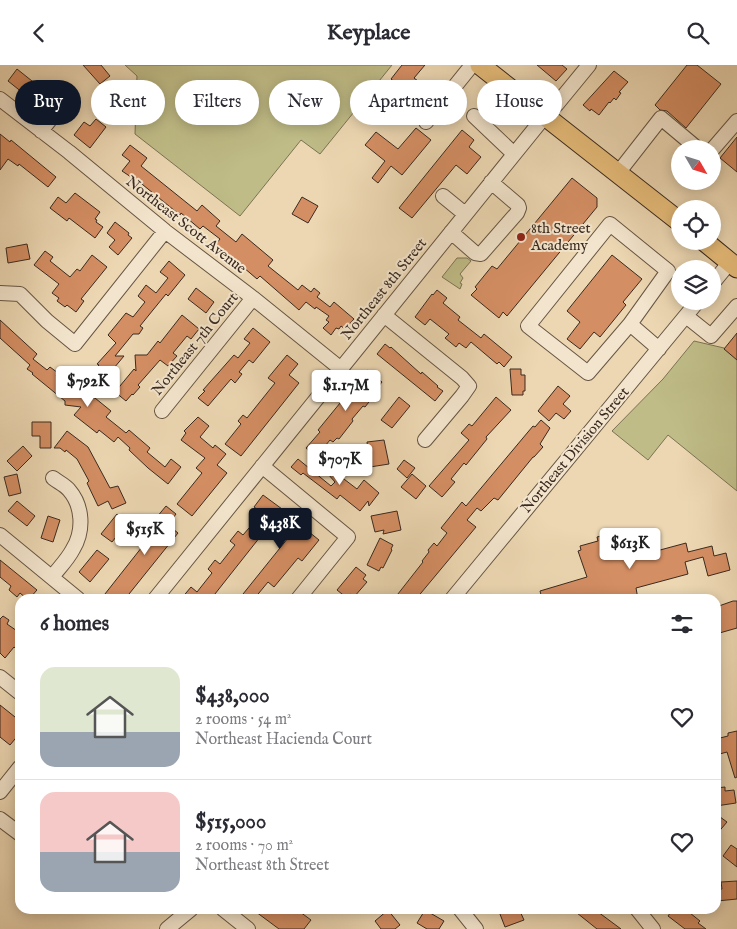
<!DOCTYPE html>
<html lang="en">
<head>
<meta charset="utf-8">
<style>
  body { margin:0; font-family:"IM FELL English",serif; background:#f7f7f7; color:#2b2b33; height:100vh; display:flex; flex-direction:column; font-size:19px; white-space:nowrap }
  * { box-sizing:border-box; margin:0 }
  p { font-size:16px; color:#7c7c81 }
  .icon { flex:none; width:28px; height:28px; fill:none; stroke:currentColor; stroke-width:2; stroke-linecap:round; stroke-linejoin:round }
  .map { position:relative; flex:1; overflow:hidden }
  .panel { position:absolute; left:15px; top:529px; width:706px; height:320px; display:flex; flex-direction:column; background:#fff; border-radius:15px; box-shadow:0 2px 12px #0003 }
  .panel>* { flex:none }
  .guide { position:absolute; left:15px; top:15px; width:708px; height:45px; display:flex; gap:10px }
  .needle { width:32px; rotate:129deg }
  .fabs { position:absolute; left:671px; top:75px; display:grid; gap:10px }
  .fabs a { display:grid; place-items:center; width:50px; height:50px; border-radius:50%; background:#fff; box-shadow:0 2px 12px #0003; font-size:25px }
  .price { position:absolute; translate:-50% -42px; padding:0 11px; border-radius:5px; background:#fff; color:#222; font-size:16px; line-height:32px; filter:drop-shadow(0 1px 2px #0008) }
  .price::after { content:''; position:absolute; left:50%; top:30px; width:15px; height:11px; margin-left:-8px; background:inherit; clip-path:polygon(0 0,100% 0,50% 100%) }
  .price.current { background:#111827; color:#fff }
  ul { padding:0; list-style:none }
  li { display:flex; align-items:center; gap:15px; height:125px; padding:0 25px }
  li+li { border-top:1px solid #e1e1e2 }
  li span { display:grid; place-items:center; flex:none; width:140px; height:100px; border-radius:15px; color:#555 }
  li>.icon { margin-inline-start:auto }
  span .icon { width:60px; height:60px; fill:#fffc; stroke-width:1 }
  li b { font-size:21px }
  h2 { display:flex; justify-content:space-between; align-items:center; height:60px; padding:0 25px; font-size:21px }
  .chip { padding:0 18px; border-radius:22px; background:#fff; box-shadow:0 2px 12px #0003; font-size:18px; line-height:45px }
  .chip.current { background:#111827; color:#fff }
  header { display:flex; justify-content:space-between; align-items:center; height:65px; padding:0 25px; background:#fff; font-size:22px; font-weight:700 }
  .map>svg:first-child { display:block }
</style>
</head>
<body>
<header><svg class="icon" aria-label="back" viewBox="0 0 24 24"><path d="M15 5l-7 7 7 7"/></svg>Keyplace<svg class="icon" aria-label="search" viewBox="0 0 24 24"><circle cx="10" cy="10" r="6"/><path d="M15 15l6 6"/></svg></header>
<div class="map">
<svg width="737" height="864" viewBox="0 0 737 864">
  <rect width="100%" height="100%" fill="#ecd7b2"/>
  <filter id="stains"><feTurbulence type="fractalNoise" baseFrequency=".004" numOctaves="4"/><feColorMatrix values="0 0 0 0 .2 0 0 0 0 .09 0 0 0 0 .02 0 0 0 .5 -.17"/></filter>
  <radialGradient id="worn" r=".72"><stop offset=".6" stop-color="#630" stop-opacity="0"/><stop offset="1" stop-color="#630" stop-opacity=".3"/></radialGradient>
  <!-- green -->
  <path fill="#bfbc87" stroke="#7c7354" d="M125,0H392L320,89L301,75L240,151L135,69L137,11Z
    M457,193H467L471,196L460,209L463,213L460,218L462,219L460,224L442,212Z
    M694,276L724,283L737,293V426L668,370L648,395L612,366L663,314Z"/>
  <!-- building -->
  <path fill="#d48e63" stroke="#3a2a20" d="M83,0H101L110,11L100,19Z
    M402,0H425L414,13L418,16L408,28L391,14Z
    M537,0H562L567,4L556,16Z
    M687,0H697L721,19L686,63L667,46L660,45L655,40Z
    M17,4L37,20L28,32L8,16Z
    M614,6L628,17L619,27L621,28L616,35L614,33L610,38L609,37L599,50L591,44L590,46L583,40Z
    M113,21L126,22L125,50L103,49V35L114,36Z
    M96,54L106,62L90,83L74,70L84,57L90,61Z
    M416,63L431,75L402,110L391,101L378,118L372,113L385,96L365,80L376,67L398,84Z
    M462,65L474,75L469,82L481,92L467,109L456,100L412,153L399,143Z
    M0,69L10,77L11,75L56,112L48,122L19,99L18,101L8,94L0,105Z
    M737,72V107L720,93Z
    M130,80L147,93L141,101L197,146L202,140L220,156L216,161L236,177L242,169L273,195L268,201L298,225L302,220L311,227L314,223L320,228L317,232L330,242L334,237L354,254L345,264L341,261L339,264L336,263L331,270L323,263L329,257L326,255L329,251L316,242L315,244L306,237L299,245L260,211L257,214L216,179L220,174L203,161L200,164L181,148L180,150L132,111L131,112L122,106L130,96L122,90Z
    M572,113L597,133V142L507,251L503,247L499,253L471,230L477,224L475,222L492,201L497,204Z
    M75,128L100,147L95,154L97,155L96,157L103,162L95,173L69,153L67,156L50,143L58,132L66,138Z
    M302,132L318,141L308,158L292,149Z
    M115,157L129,168L128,170L132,173L118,190L109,182L115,175L107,168Z
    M27,179L30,194L8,198L6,183Z
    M45,186L53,192L50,196L70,212L77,204L80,206L92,190L107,202L81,234L84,236L76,247L67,240L65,242L57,236L59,233L52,228L59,219L34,200Z
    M612,190L642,214L623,237L626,240L600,272L594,267L580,284L567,274L580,257L567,246Z
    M169,196L185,210L168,231L166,229L140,261L143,263L139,269H133L115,291H124L104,315L93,307L99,300L97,299L116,278L108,270L126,248L133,252L145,237L138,231L146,220L156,228L168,213L160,207Z
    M196,223L214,237L206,248L188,234Z
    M437,225L447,233L443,238L460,252L458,255L481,273L484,269L512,292L504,302L499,297L497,299L471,277L466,283L459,278L456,282L445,273L449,269L430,254L425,260L415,252L432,229L433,230Z
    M182,250L199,264L191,274L187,271L173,288L177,291L168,301L160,295L138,320L140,322L133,330L132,329L126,336L115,327L134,304L136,306L135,290H147L158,276L160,278Z
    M0,255L37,289L33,294L47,305L50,302L58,308L56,311L65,318L59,325L89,329L88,332L95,333L111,346L106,352L126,368L129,365L150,383L147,387L165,402L171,394L181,402L168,419L148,403L129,385L130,383L118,372L114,377L99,365L97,368L74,350L81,342L65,340V336L32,309L33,308L27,304L30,300L0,273Z
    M253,263L270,277L253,298L249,295L239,307L242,309L235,318L231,314L208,341L198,333L205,326L203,325L234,290L238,293L250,278L244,274Z
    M737,268V295L724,284Z
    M385,279L390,283L391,282L421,309L422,307L438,321L437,322L443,326L435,336L377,289Z
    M287,290L298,299L289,310L299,318L241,391L225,379L241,359L238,356L243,350L247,353L275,318L268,313Z
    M510,304H521V310H525V326H523V330H512Z
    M367,305L382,317L378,322L380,323L365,342L363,341L352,354L353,356L339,374L337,373L333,377L330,375L315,393L306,383L320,367L318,365Z
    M558,321L570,331L563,339L571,346L564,354L556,348L549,356L538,346Z
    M399,332L410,341L392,363L381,355Z
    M496,332L511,345L486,372L487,374L466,400L464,398L451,414L455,417L442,432L429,421L469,375L461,368L469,359L472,361Z
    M198,352L209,361L200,372L213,383L215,380L226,389L217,400L227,408L192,451L177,439L202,408L196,403L205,393L181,375L186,368L184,366Z
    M541,355L550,363L540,379L543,382L534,392H533L498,435L494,433L481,446L477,443L467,455L476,462L416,534H394L423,497L422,496L429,487L428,485L434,478L437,481L447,468L441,463L462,437L466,441L533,361L535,362Z
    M32,357H51V383H40V371H32Z
    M67,366L88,382L110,423L118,421L126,438L112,444L108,436L98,441L87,418L89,416L77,394L66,385L65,387L60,383H54Z
    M384,375L389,399L370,402L367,377Z
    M23,381L32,391L17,406L7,396Z
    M298,394L331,421L335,417L320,400L323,398L357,424L364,415L379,428L369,441L368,436L360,446L340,430L337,434L303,408L301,410L291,402Z
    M404,395L415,403L407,413L397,404Z
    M17,409L21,428L9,431L4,412Z
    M412,409L426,421L416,434L401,422Z
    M263,430L282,444L277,450L296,466L298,463L307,471L309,467L319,475L302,496L298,493L274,522L268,517L254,534H239L288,473L266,455L267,454L265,450L254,442Z
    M17,436L35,451L27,461L8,446Z
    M166,441L176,449L168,460L178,468L125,534H101L153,468L147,464Z
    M397,446L401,465L383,469L384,465L375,467L371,451Z
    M117,449L127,458L112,477L101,469Z
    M48,451L60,455L53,477L41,473Z
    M249,463L260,472L211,534H181L191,522L197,527L212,508L208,504L215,495L220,499L235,480L230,476L238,466L243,470Z
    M613,468L615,478L618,477L623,495L686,478L688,487L712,481L714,491L726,488L730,505L708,511L703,492L685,497L688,509L636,523L638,534H613L612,530L600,534H542L540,526L587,512L578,486L581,485L580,481L598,476L597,472Z
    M380,473L393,480L391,484L392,485L383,503L381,502L379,506L367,500Z
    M97,485L109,494L90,517L79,507Z
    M0,495L37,525L29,534H27L20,528L17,532L9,525L11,521L0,512Z
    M356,502L366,510L363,514L367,517L354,532L350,529L347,533L337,525Z
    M733,536H737V563L716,569V542Z
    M3,551L9,555L7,559L20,568V587L14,582L5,593L0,588V554Z
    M0,640L20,656V668L10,680L0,672Z
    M737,666V712L735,713L727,687L716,690V674L728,671V668Z
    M725,722V726L734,725L736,738L716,741V723Z
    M716,749L727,757L716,770Z
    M731,780L737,784V802L723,791Z
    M737,816V834L717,836L716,824H722L721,817Z
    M252,844H296L311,855L304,864H279Z
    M498,844H519L524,855L505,862Z
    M572,844H594L621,864H597Z
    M673,844H685L700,856L698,858L706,864H685L668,851Z
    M388,845L400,860L395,864H381L375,856Z
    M425,845L444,856L439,864H427L417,858Z"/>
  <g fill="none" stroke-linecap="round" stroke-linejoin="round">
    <defs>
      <path id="minor" d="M0,34L69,87L165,166L253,233L341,304
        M474,51L514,89
        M426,57L472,0
        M41,66L69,31
        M712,85L737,56
        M618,108L661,53L698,84
        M443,131L465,149
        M451,167L475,188L481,189L517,148L519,143L518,140L491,117
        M712,219L730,197
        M0,228L20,229L47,256L75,279L165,166
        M384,250L462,313L469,321L462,331L425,375
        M686,251L711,271L737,241
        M630,259L668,206L610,159L528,261L588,308L630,259L659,284
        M162,346L253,233
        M262,401L348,472L298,534
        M0,470L78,534
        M52,512C59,503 68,494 73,484C84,466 83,441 69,425C65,420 58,417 53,413
        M155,534L545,51L557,39L589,0
        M452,534L698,236
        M0,612L20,628
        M0,727L20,702
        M0,754L20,769
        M223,844L248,864
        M460,844L476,864
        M637,844L653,864
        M167,864L191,844"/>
      <path id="major" d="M480,0L680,157
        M704,176L737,203"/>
    </defs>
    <!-- minor casing -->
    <use href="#minor" stroke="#654" stroke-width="16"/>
    <!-- major casing -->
    <use href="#major" stroke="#3a2a20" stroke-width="21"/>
    <!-- minor -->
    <use href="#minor" stroke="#f3e5cd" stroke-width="14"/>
    <!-- major -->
    <use href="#major" stroke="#e6bc79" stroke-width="19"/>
  </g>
  <!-- markers -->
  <circle fill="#8f2418" stroke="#f3e5cd" stroke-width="2" cx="521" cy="172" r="5"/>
  <g text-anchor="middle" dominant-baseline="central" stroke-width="4" stroke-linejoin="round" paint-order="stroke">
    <!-- street labels -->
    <g font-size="15" fill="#3a2a20" stroke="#f3e5cd">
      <text transform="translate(186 160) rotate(38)">Northeast Scott Avenue</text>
      <text transform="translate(384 224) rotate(-51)">Northeast 8th Street</text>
      <text transform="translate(195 279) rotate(-51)">Northeast 7th Court</text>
      <text transform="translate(575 385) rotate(-50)">Northeast Division Street</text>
    </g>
    <!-- poi labels -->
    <g font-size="15" fill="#3a2a20" stroke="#f3e5cd" text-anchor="start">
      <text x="531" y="163">8th Street<tspan x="531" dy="17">Academy</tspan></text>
    </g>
  </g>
  <rect width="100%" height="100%" filter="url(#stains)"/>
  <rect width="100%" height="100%" fill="url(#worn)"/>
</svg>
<div class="fabs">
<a><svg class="needle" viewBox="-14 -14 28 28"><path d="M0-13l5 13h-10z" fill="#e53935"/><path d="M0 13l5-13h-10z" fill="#7c7c81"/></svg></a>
<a><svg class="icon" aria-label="locate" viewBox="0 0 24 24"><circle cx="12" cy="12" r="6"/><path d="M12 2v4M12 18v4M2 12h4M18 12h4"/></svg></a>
<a><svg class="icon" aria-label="layers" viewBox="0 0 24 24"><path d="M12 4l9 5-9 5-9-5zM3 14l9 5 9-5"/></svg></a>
</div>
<b class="price" style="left:88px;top:343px">$792K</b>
<b class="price" style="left:346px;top:347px">$1.17M</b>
<b class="price" style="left:340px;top:421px">$707K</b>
<b class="price current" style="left:280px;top:485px">$438K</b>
<b class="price" style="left:145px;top:491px">$515K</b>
<b class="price" style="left:630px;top:505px">$613K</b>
<div class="guide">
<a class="chip current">Buy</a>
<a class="chip">Rent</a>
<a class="chip">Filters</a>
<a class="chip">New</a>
<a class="chip">Apartment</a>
<a class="chip">House</a>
</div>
<section class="panel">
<h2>6 homes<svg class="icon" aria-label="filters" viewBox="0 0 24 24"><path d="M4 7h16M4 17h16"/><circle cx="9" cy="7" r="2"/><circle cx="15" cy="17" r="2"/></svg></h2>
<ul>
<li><span style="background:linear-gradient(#dfe7d0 65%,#9aa5b1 0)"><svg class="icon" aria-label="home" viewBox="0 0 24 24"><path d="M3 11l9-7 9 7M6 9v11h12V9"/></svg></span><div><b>$438,000</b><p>2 rooms · 54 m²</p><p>Northeast Hacienda Court</p></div><svg class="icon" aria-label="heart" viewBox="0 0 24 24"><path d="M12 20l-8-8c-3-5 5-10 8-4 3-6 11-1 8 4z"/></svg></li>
<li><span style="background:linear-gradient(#f6c9c9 60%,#9aa5b1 0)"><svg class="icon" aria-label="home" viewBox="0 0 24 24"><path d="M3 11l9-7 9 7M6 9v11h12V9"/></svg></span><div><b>$515,000</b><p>2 rooms · 70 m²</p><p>Northeast 8th Street</p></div><svg class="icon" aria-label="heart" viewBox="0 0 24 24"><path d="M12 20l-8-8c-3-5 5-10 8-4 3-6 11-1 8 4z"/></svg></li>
</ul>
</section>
</div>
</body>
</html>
